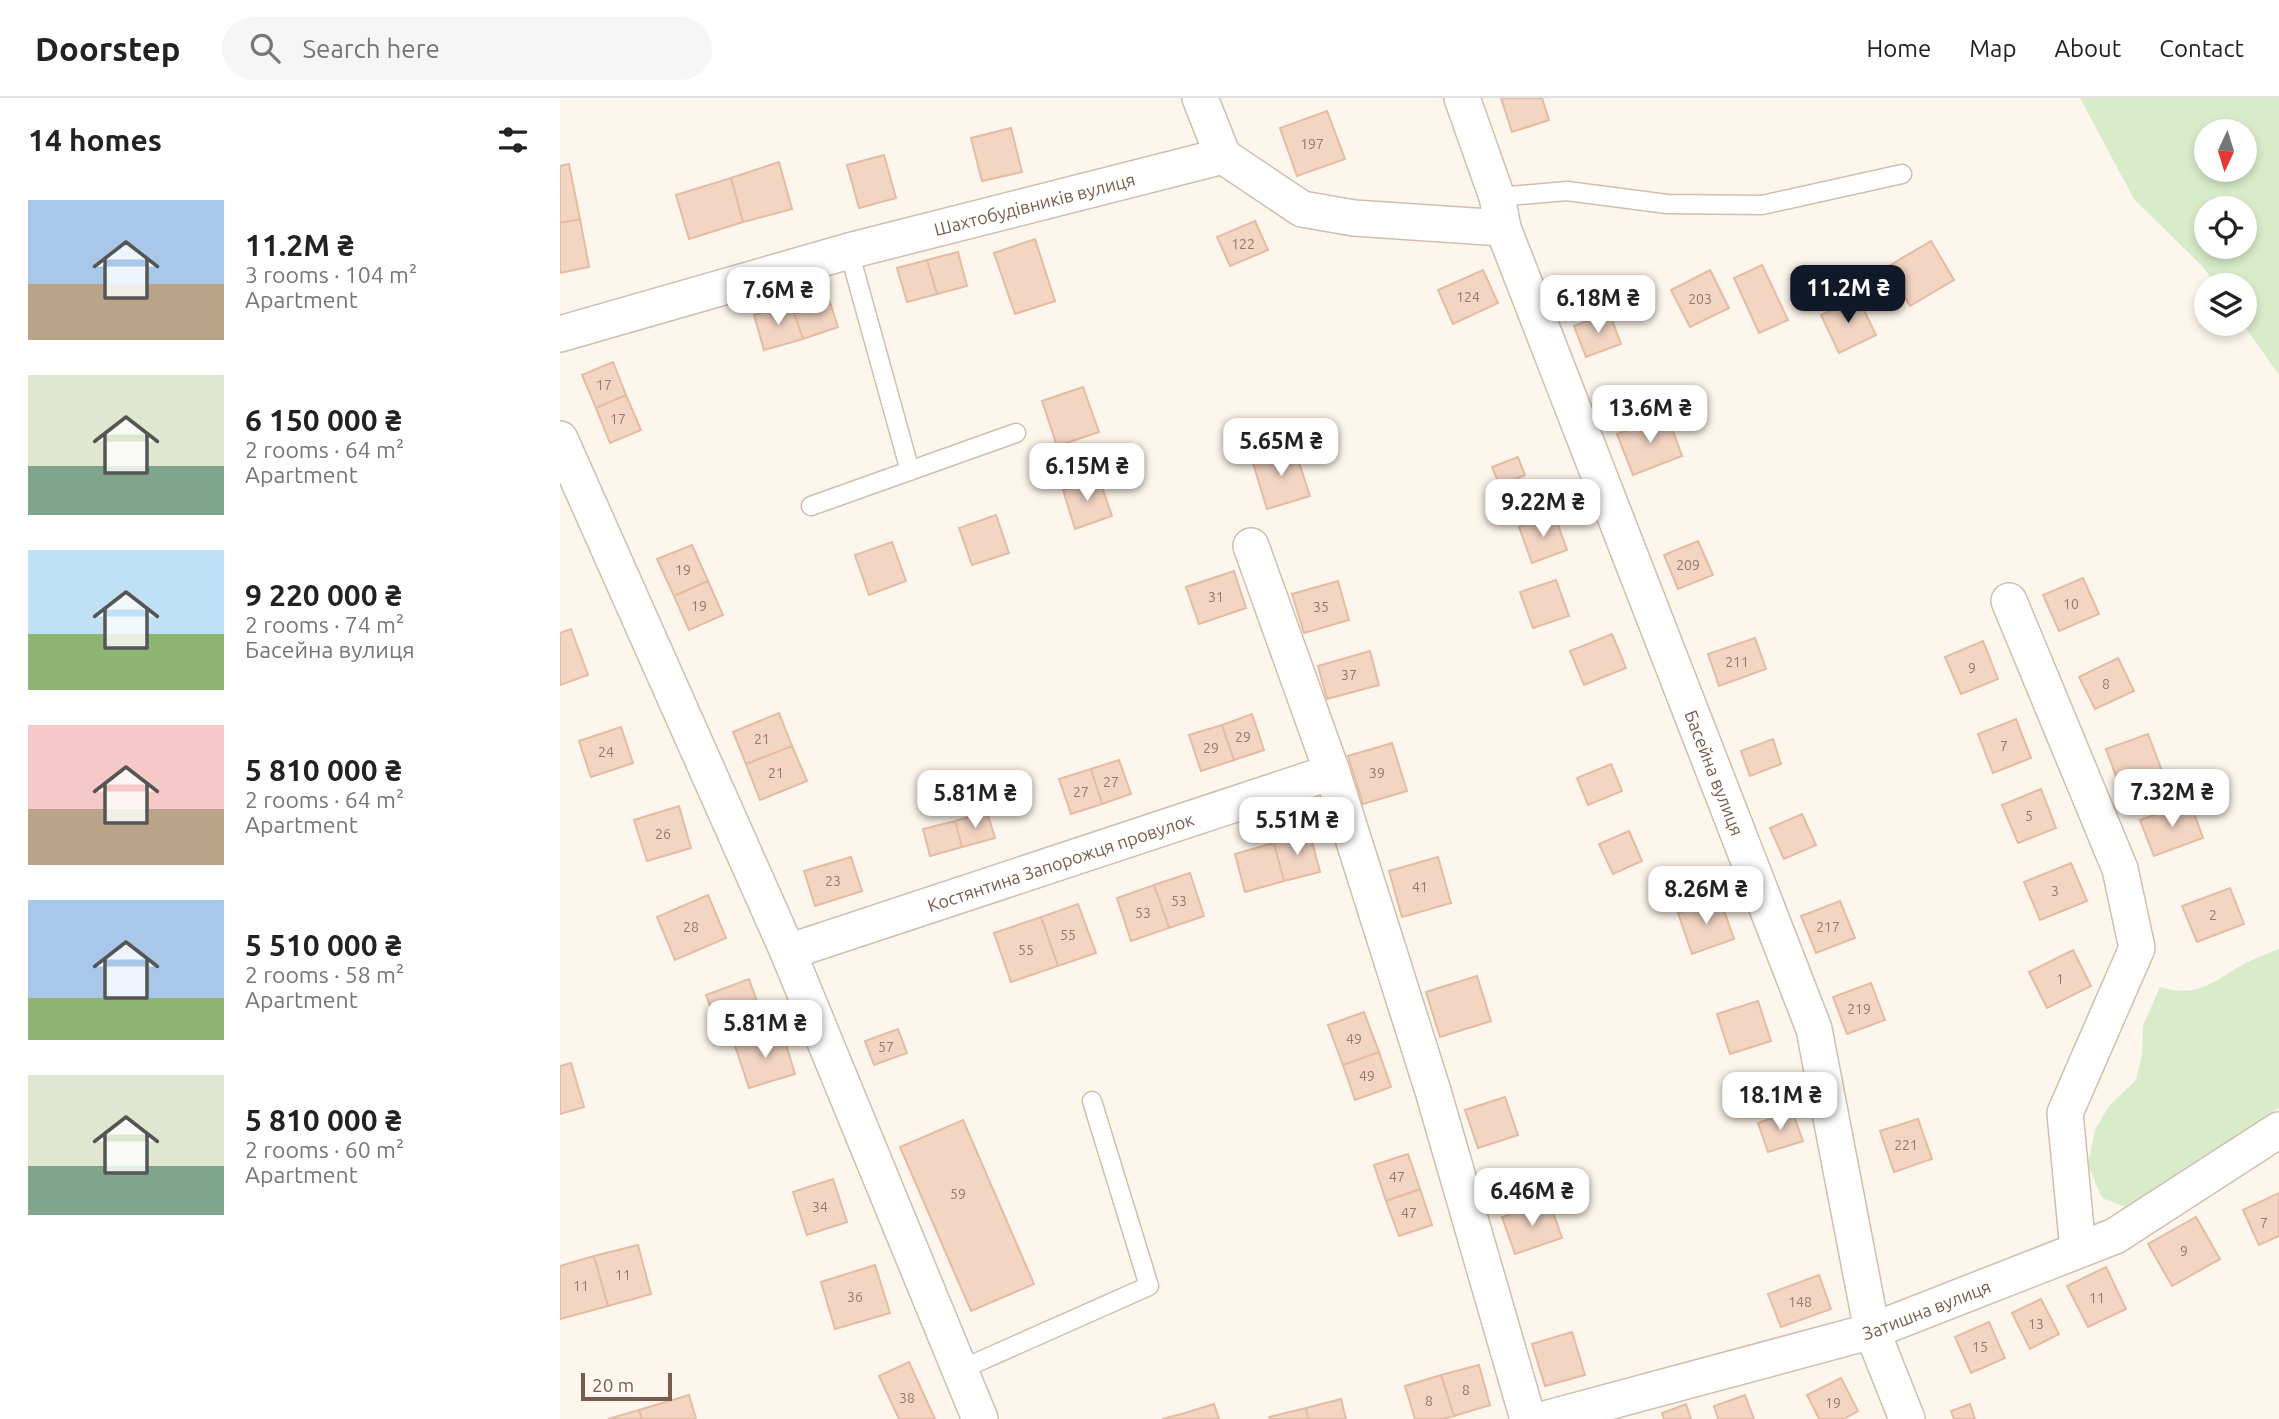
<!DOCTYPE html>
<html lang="en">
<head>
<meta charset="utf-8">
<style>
  body { margin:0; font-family:Ubuntu,sans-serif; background:#f6f6f6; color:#222; height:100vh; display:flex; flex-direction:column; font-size:26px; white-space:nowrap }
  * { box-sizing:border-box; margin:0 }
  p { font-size:23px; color:#767676 }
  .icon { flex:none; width:38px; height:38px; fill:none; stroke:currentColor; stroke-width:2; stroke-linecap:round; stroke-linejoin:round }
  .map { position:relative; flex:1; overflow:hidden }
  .details { display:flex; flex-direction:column; background:#fff; width:560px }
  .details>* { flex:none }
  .needle { width:46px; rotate:184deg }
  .fabs { position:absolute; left:1634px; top:21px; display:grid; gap:14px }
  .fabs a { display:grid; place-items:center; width:63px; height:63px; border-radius:50%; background:#fff; box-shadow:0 4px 10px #0003; font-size:35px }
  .scale { position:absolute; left:21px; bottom:18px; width:91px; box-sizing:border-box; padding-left:7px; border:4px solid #7a5c4d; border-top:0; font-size:19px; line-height:24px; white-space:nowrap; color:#7a5c4d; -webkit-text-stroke:5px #fffaf3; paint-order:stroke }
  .price { position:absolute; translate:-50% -60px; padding:0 16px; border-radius:14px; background:#fff; color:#222; font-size:23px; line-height:46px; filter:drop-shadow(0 2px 4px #0008) }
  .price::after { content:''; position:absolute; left:50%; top:42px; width:21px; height:16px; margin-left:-10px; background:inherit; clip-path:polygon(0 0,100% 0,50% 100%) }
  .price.current { background:#111827; color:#fff }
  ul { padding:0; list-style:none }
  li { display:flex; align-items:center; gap:21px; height:175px; padding:0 28px }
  li span { display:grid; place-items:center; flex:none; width:196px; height:140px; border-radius:0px; color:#555 }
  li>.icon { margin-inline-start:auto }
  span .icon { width:84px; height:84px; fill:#fffc; stroke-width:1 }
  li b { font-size:30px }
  h2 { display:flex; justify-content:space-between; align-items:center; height:84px; padding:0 28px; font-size:30px }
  header { display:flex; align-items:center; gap:42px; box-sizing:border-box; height:98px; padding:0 35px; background:#fff; border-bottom:2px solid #e0e0e0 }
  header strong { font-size:33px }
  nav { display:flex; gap:38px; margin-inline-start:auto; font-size:24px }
  .search { width:490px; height:63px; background:#f6f6f6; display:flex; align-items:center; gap:18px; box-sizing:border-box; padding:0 24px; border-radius:38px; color:#767676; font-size:26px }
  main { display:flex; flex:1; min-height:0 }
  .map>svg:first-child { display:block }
</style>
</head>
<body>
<header>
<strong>Doorstep</strong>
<div class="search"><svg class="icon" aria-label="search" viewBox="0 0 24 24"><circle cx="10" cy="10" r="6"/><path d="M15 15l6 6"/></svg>Search here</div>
<nav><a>Home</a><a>Map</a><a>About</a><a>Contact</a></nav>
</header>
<main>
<section class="details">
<h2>14 homes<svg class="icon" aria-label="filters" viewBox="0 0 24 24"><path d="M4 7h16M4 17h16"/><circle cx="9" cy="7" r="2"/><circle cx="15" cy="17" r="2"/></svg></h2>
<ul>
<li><span style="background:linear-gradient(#a9c7e8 60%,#b9a48a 0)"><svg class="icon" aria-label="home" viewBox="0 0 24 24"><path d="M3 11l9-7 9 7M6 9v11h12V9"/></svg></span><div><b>11.2M ₴</b><p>3 rooms · 104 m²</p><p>Apartment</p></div></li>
<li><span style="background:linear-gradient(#dfe7d0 65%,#7fa58c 0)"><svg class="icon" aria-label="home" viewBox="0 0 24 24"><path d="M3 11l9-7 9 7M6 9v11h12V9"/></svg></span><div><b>6 150 000 ₴</b><p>2 rooms · 64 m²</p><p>Apartment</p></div></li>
<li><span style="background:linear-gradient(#bfe0f5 60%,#8fb573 0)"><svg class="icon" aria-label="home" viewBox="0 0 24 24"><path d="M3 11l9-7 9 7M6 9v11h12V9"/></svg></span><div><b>9 220 000 ₴</b><p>2 rooms · 74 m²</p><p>Басейна вулиця</p></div></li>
<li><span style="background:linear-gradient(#f6c9c9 60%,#b9a48a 0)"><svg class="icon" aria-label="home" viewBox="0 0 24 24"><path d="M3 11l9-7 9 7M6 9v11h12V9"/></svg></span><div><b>5 810 000 ₴</b><p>2 rooms · 64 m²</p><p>Apartment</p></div></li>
<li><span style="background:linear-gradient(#a9c7e8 70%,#8fb573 0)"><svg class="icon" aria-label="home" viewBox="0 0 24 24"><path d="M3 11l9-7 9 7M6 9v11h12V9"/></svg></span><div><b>5 510 000 ₴</b><p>2 rooms · 58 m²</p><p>Apartment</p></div></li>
<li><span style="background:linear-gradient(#dfe7d0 65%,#7fa58c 0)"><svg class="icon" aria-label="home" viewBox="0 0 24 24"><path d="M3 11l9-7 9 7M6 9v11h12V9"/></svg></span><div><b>5 810 000 ₴</b><p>2 rooms · 60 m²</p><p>Apartment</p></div></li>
</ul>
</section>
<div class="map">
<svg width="1719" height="1321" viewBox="0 0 1719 1321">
  <rect width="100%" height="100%" fill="#fdf6ec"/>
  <!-- green -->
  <path fill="#d8ecc9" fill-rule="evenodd" d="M1520,0H1719V277L1683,226H1685V187H1656L1643,169L1574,101ZM1647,33H1685V72H1647ZM1647,110H1685V149H1647Z
    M1719,851V1010L1573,1112L1542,1100L1528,1067L1535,1032L1549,1008L1576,982L1582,956L1583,928L1600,889C1642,901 1654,881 1688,864C1698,859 1709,855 1719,851Z"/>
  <!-- building -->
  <path fill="#f3d5c3" stroke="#e6bba3" stroke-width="2" d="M941,0H982L989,22L952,34Z
    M767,13L785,61L737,78L720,30Z
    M451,30L462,74L422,83L411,40Z
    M324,57L336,100L299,110L287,67Z
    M219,64L232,111L183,124L171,80Z
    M9,66L20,121L0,125V68Z
    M171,80L183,124L129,141L116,97Z
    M20,121L29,169L0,175V125Z
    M695,123L708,152L670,168L657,139Z
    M475,141L495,203L455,216L434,155Z
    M1371,143L1394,182L1350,208L1327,169Z
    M398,154L407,188L377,196L367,162Z
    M367,162L377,196L347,204L337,170Z
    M1202,167L1228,222L1199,235L1174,180Z
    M923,172L938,205L893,226L878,192Z
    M1150,172L1169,210L1130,229L1111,192Z
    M267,195L278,229L243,241L231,206Z
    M1298,200L1316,237L1279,255L1261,217Z
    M231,206L243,241L204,252L194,217Z
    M1049,214L1061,246L1026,259L1014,228Z
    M53,264L66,297L36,310L22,277Z
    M523,289L539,334L497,348L482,303Z
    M66,297L81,332L50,345L36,310Z
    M1107,317L1122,358L1073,377L1057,336Z
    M734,349L750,398L707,411L692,362Z
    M958,359L965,377L940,388L932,369Z
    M539,380L552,418L515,431L503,392Z
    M994,416L1007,452L972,465L959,429Z
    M436,417L449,455L412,467L399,430Z
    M1138,443L1153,477L1118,491L1104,457Z
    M332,444L346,483L309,497L295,457Z
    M132,447L148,483L114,498L97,461Z
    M674,473L686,510L639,526L626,489Z
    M1523,480L1539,516L1499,533L1483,497Z
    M996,482L1009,518L973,530L960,494Z
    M148,483L163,517L129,532L114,498Z
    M778,483L789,522L744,535L732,496Z
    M11,531L28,577L0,587V535Z
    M1052,536L1066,570L1024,587L1010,553Z
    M1195,540L1206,571L1159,588L1148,556Z
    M1423,543L1438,581L1401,596L1385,559Z
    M810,553L819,587L767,601L758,568Z
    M1558,560L1574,593L1535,611L1519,579Z
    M219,615L232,648L186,666L173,634Z
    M692,616L704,652L674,662L662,627Z
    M1456,621L1471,660L1433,675L1418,636Z
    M662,627L674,662L641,673L629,637Z
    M61,629L73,665L31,679L19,643Z
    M1588,636L1602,673L1560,689L1546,651Z
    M1213,641L1221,666L1190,678L1181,653Z
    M832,645L847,693L803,706L788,658Z
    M232,648L247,683L200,702L186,666Z
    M559,662L571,696L542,706L531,671Z
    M1051,666L1062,693L1028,707L1017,680Z
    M531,671L542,706L511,716L499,681Z
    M1481,691L1496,730L1458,745L1442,707Z
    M1630,704L1643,740L1594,758L1580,722Z
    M119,708L131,750L87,763L74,722Z
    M427,714L435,740L402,749L395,723Z
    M1242,716L1256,747L1224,761L1210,730Z
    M395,723L402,749L370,758L363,731Z
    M1069,733L1082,763L1053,776L1039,746Z
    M750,735L760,774L724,783L714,745Z
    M714,745L724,783L685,794L675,756Z
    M291,759L302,793L255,808L244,773Z
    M878,759L891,805L842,819L829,773Z
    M1511,765L1527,803L1480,822L1464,784Z
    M630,775L644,818L609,830L594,787Z
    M594,787L609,830L571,843L557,800Z
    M1670,790L1684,826L1637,844L1622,808Z
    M148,797L166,840L115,862L97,819Z
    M1160,801L1174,841L1132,856L1118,815Z
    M1280,803L1295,840L1256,855L1241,818Z
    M518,806L536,855L498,868L481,819Z
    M481,819L498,868L451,884L434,835Z
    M1513,852L1531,888L1487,910L1469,874Z
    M917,878L931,923L880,939L866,894Z
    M189,881L202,917L159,932L146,897Z
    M1311,885L1325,922L1287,936L1273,899Z
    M1198,903L1211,943L1170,956L1157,916Z
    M804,914L819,954L783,967L768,927Z
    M338,931L347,955L314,967L305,943Z
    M222,933L235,976L189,990L175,948Z
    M819,954L831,989L795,1002L783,967Z
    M11,965L24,1009L0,1016V968Z
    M945,999L958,1037L918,1050L905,1012Z
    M1232,1013L1243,1043L1208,1054L1198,1025Z
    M1358,1021L1372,1061L1334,1074L1320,1033Z
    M403,1022L474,1186L411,1213L340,1049Z
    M848,1056L860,1091L826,1103L814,1067Z
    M273,1081L287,1124L247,1137L233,1094Z
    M860,1091L872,1127L839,1138L826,1103Z
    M1719,1095V1138L1699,1147L1683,1112Z
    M989,1103L1002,1140L955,1156L942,1119Z
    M1636,1119L1660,1161L1612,1188L1588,1146Z
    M78,1147L91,1196L48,1208L34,1158Z
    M34,1158L48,1208L0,1221V1168Z
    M315,1167L330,1215L275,1231L261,1184Z
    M1546,1169L1566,1211L1528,1229L1507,1188Z
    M1259,1177L1271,1211L1221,1229L1208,1196Z
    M1481,1201L1499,1236L1470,1251L1452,1215Z
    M1429,1224L1445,1260L1411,1275L1395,1239Z
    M1012,1234L1025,1277L985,1288L972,1246Z
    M349,1264L375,1321H339L319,1278Z
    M919,1267L930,1307L894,1318L881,1277Z
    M881,1277L894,1318L882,1321H855L845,1288Z
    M1281,1280L1298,1313L1284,1321H1259L1247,1297Z
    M129,1297L136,1321H82L79,1312Z
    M1185,1297L1194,1321H1158L1154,1308Z
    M781,1301L786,1321H748L746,1310Z
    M654,1306L659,1321H602L625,1315Z
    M1126,1306L1131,1321H1104L1102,1315Z
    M1410,1306L1415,1321H1394L1391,1313Z
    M746,1310L748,1321H710L709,1319Z
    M79,1312L82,1321H48Z"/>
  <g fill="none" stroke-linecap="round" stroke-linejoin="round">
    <defs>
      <path id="service" d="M937,99L1007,93L1107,106L1202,107L1342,76
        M289,153L350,373
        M251,408L456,335
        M400,1272L589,1188L532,1003"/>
      <g id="minor">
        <path d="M640,0L663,58"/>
        <path id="s1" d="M902,0L937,99L943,130L1254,931L1312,1233L1347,1321"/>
        <path id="s2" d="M0,236L289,153L663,58L742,111L794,120L943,130"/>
        <path d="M0,341L228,854L420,1321"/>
        <path d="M691,448L772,674L873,993L968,1321"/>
        <path d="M1449,503L1560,771L1577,850L1505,1015L1518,1152"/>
        <path id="s3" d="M228,854L772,674"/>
        <path id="s4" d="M985,1321L1312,1233L1555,1138L1719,1032"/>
      </g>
    </defs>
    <!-- service casing -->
    <use href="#service" stroke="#d1beb0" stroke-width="21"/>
    <!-- minor casing -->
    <use href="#minor" stroke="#d1beb0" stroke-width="38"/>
    <!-- service -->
    <use href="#service" stroke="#fff" stroke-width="18"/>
    <!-- minor -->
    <use href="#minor" stroke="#fff" stroke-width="35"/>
  </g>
  <g text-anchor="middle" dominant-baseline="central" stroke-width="6" stroke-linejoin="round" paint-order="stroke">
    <!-- number labels -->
    <g font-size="14" fill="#987a6a">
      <text x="752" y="46">197</text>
      <text x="683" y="146">122</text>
      <text x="908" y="199">124</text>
      <text x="1140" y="201">203</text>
      <text x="44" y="287">17</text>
      <text x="58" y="321">17</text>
      <text x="1128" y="467">209</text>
      <text x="123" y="472">19</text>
      <text x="656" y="499">31</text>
      <text x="1511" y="506">10</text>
      <text x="139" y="508">19</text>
      <text x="761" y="509">35</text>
      <text x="1177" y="564">211</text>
      <text x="1412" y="570">9</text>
      <text x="789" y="577">37</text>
      <text x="1546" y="586">8</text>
      <text x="683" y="639">29</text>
      <text x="202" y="641">21</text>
      <text x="1444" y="648">7</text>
      <text x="651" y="650">29</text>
      <text x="46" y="654">24</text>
      <text x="216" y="675">21</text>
      <text x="817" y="675">39</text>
      <text x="551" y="684">27</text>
      <text x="521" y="694">27</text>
      <text x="1469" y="718">5</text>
      <text x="103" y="736">26</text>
      <text x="273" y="783">23</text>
      <text x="860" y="789">41</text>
      <text x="1495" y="793">3</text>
      <text x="619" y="803">53</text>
      <text x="583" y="815">53</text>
      <text x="1653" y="817">2</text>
      <text x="131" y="829">28</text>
      <text x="1268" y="829">217</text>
      <text x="508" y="837">55</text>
      <text x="466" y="852">55</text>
      <text x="1500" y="881">1</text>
      <text x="1299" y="911">219</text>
      <text x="794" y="941">49</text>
      <text x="326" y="949">57</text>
      <text x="807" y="978">49</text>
      <text x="1346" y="1047">221</text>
      <text x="837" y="1079">47</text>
      <text x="398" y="1096">59</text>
      <text x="260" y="1109">34</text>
      <text x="849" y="1115">47</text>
      <text x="1704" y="1125">7</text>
      <text x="1624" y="1153">9</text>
      <text x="63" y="1177">11</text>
      <text x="21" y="1188">11</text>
      <text x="295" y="1199">36</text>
      <text x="1537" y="1200">11</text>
      <text x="1240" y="1204">148</text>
      <text x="1476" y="1226">13</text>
      <text x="1420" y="1249">15</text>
      <text x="906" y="1292">8</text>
      <text x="347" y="1300">38</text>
      <text x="869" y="1303">8</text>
      <text x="1273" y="1305">19</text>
    </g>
    <!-- street labels -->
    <g font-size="18" fill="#7a5c4d" stroke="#fffaf3">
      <text stroke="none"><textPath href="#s2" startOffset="492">Шахтобудівників вулиця</textPath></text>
      <text stroke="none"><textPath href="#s1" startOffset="721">Басейна вулиця</textPath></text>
      <text stroke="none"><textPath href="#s3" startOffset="287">Костянтина Запорожця провулок</textPath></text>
      <text stroke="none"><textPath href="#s4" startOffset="397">Затишна вулиця</textPath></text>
    </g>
  </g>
</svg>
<div class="fabs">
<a><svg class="needle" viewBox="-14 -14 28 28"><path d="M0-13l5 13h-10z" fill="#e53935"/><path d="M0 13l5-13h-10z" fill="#767676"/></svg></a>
<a><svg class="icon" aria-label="locate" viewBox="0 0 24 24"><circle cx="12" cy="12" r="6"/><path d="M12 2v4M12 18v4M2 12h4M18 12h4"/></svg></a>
<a><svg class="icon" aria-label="layers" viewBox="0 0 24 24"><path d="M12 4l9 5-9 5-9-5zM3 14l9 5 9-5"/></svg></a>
</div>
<div class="scale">20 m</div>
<b class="price current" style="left:1288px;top:227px">11.2M ₴</b>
<b class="price" style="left:218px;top:229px">7.6M ₴</b>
<b class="price" style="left:1038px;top:237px">6.18M ₴</b>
<b class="price" style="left:1090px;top:347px">13.6M ₴</b>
<b class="price" style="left:721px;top:380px">5.65M ₴</b>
<b class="price" style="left:527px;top:405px">6.15M ₴</b>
<b class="price" style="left:983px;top:441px">9.22M ₴</b>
<b class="price" style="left:1612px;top:731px">7.32M ₴</b>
<b class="price" style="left:415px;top:732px">5.81M ₴</b>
<b class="price" style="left:737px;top:759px">5.51M ₴</b>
<b class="price" style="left:1146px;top:828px">8.26M ₴</b>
<b class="price" style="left:205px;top:962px">5.81M ₴</b>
<b class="price" style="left:1220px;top:1034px">18.1M ₴</b>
<b class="price" style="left:972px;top:1130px">6.46M ₴</b>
</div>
</main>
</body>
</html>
